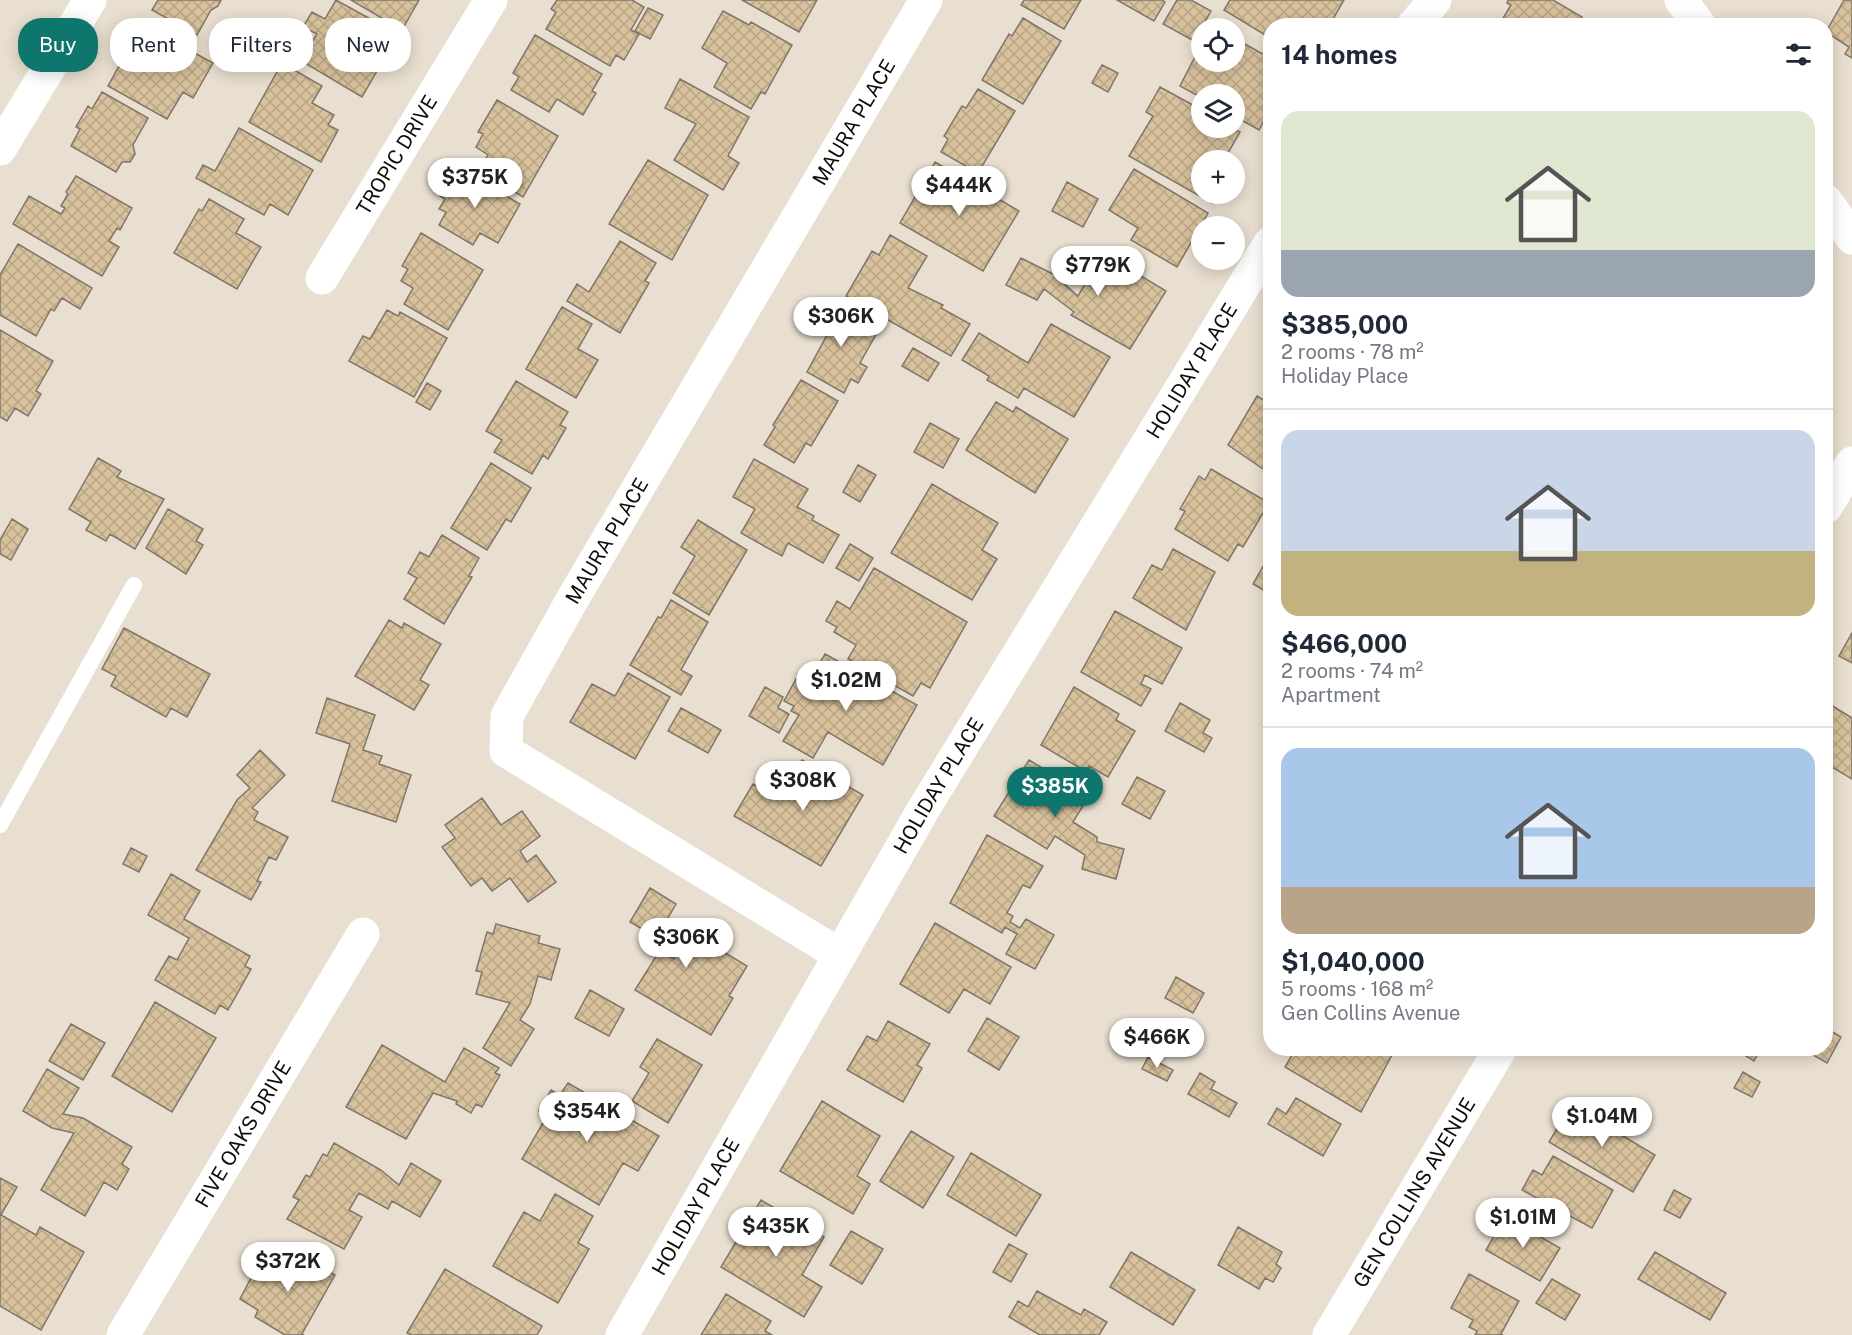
<!DOCTYPE html>
<html lang="en">
<head>
<meta charset="utf-8">
<style>
  body { margin:0; font-family:"Public Sans",sans-serif; background:#f2f2f3; color:#1f2937; height:100vh; display:flex; flex-direction:column; font-size:22px; white-space:nowrap }
  * { box-sizing:border-box; margin:0 }
  p { font-size:20px; color:#747a83 }
  .icon { flex:none; width:33px; height:33px; fill:none; stroke:currentColor; stroke-width:2; stroke-linecap:round; stroke-linejoin:round }
  .map { position:relative; flex:1; overflow:hidden }
  .panel { position:absolute; left:1263px; top:18px; width:570px; height:1038px; display:flex; flex-direction:column; background:#fff; border-radius:24px; box-shadow:0 3px 15px #0003 }
  .panel>* { flex:none }
  .hud { position:absolute; left:18px; top:18px; width:570px; height:54px; display:flex; gap:12px }
  .buttons { position:absolute; left:1191px; top:18px; display:grid; gap:12px }
  .buttons a { display:grid; place-items:center; width:54px; height:54px; border-radius:50%; background:#fff; box-shadow:0 3px 15px #0003; font-size:30px }
  .price { position:absolute; translate:-50% -51px; padding:0 14px; border-radius:21px; background:#fff; color:#222; font-size:20px; line-height:39px; filter:drop-shadow(0 2px 3px #0008) }
  .price::after { content:''; position:absolute; left:50%; top:36px; width:18px; height:14px; margin-left:-9px; background:inherit; clip-path:polygon(0 0,100% 0,50% 100%) }
  .price.on { background:#0f766e; color:#fff }
  ul { padding:0; list-style:none }
  li { display:grid; align-content:center; gap:12px; height:318px; padding:0 18px }
  li+li { border-top:2px solid #e0e1e3 }
  li span { display:grid; place-items:center; height:186px; border-radius:18px; color:#555 }
  li>.icon { margin-inline-start:auto }
  span .icon { width:108px; height:108px; fill:#fffc; stroke-width:1 }
  li b { font-size:26px }
  h2 { display:flex; justify-content:space-between; align-items:center; height:72px; padding:0 18px; font-size:26px }
  .chip { padding:0 21px; border-radius:24px; background:#fff; box-shadow:0 3px 15px #0003; font-size:21px; line-height:54px }
  .chip.on { background:#0f766e; color:#fff }
  .map>svg:first-child { display:block }
</style>
</head>
<body>
<div class="map">
<svg width="1852" height="1335" viewBox="0 0 1852 1335">
  <defs>
    <pattern id="building-cross-hatch" width="8" height="8" patternUnits="userSpaceOnUse" patternTransform="scale(1.5)"><rect width="8" height="8" fill="#d8c19c"/><path d="M0 0l8 8M0 8l8-8" fill="none" stroke="#b8a585"/></pattern>
  </defs>
  <rect width="100%" height="100%" fill="#e9dfd0"/>
  <!-- building -->
  <path fill="url(#building-cross-hatch)" stroke="#7f7769" stroke-width="1.5" d="M158,0H221L218,6L211,10L197,35L152,10Z
    M336,0L376,22L367,38L389,50L362,97L300,60L317,34L303,27L312,12L325,19Z
    M351,0H419L402,30Z
    M557,0H632L644,7L631,30L639,34L624,60L616,55L610,66L546,29L556,12L551,9Z
    M742,0H817L799,32Z
    M1024,0H1081L1064,29L1021,5Z
    M1117,0H1162L1165,2L1154,21Z
    M1177,0H1191L1211,11L1194,41L1163,24Z
    M1230,0H1344L1329,26H1270V38L1224,10Z
    M1508,0H1553L1582,17L1577,26H1505L1507,23L1502,20L1511,5L1507,3Z
    M1844,0H1852V58L1845,54L1849,47L1826,32Z
    M648,8L663,15L650,39L635,31Z
    M723,11L749,25L751,22L792,45L765,94L761,92L751,109L714,87L727,63L702,48Z
    M1023,18L1061,41L1023,104L982,80L1009,34L1012,36Z
    M152,21L194,45L191,51L213,63L193,98L183,92L167,119L108,86L119,66L121,67L129,54L132,56Z
    M535,35L602,74L592,91L596,93L583,115L557,99L549,112L511,90L519,77L513,73Z
    M1234,38L1270,58V110L1259,130L1234,116V94H1202V98L1180,86L1199,49L1202,62H1234Z
    M282,63L322,86L312,103L334,115L328,125L338,130L321,162L249,122Z
    M1102,65L1118,73L1108,92L1092,83Z
    M680,79L749,117L728,156L739,163L723,190L674,160L696,124L665,108Z
    M1160,87L1202,110V128H1232L1240,132L1224,160H1202V194H1217L1212,203L1129,156L1153,116L1146,112Z
    M978,89L1015,111L978,173L941,152L948,139L944,136L962,106L966,108Z
    M102,92L148,118L133,145L135,154L130,162H122L116,172L71,146L80,129L76,127L88,106L92,109Z
    M497,100L558,136L523,197L479,170L488,155L476,147L483,134L478,132Z
    M239,128L313,170L288,215L270,204L264,215L196,178L203,165L215,171Z
    M648,160L708,195L672,260L609,224Z
    M935,162L1019,211L983,271L900,223Z
    M456,167L520,204L498,243L480,233L473,245L439,225L446,212L439,209L445,199L440,196Z
    M1134,169L1208,213L1177,267L1131,240L1138,228L1109,210Z
    M76,176L132,208L120,230L117,228L109,241L119,247L102,276L13,224L29,196L61,214L65,208L61,206L68,194L66,192Z
    M1067,182L1098,199L1083,227L1052,211Z
    M209,199L244,219L236,233L261,247L237,289L174,253L199,209L202,211Z
    M421,233L483,270L448,330L404,304L413,288L401,281L408,269L402,266Z
    M890,235L927,256L908,288L943,305L941,308L970,324L951,356L846,296L872,251L879,255Z
    M620,241L656,263L645,281L649,283L620,333L567,301L577,284L589,292Z
    M18,244L92,288L80,309L62,298L54,311L51,309L36,336L0,315V275Z
    M1103,253L1166,291L1130,349L1071,315L1074,312L1044,289L1037,300L1006,285L1021,258L1053,274L1078,296Z
    M829,301L846,311L845,313L878,331L860,363L867,367L858,383L851,379L844,393L807,372L827,335L814,328Z
    M562,307L592,324L578,349L598,360L576,398L526,369Z
    M387,310L398,316L400,312L447,338L414,397L349,361L363,336L370,339Z
    M1051,324L1110,357L1074,417L1024,388L1018,398L987,380L989,376L962,360L979,333L1028,363Z
    M0,330L53,361L36,391L41,394L28,416L15,408L7,421L0,417Z
    M913,348L939,363L928,381L902,366Z
    M801,380L838,401L811,446L806,443L794,463L764,445L775,427L773,425Z
    M516,381L568,412L560,425L566,428L548,459L543,455L532,474L494,452L502,440L486,431Z
    M427,383L441,391L430,410L416,402Z
    M1257,396L1270,404V464L1266,471L1228,445Z
    M996,402L1013,412L1016,407L1068,439L1035,493L966,450Z
    M930,423L959,439L943,468L914,452Z
    M98,458L121,471L117,477L164,499L135,549L110,534L106,541L86,530L91,522L69,509Z
    M754,459L808,489L797,507L814,516L812,520L839,535L823,563L788,543L782,556L741,533L755,509L733,497Z
    M491,463L531,488L511,522L506,519L487,550L451,528Z
    M858,465L876,475L860,502L843,492Z
    M1211,469L1269,503L1243,547L1238,544L1228,561L1175,529L1185,511L1180,509L1199,476L1205,480Z
    M932,484L998,523L982,550L997,559L972,600L891,553Z
    M168,509L203,529L196,541L203,545L186,574L146,548Z
    M12,519L28,529L11,560L0,554V540Z
    M698,520L747,550L709,615L673,593L695,556L681,547Z
    M442,535L479,558L469,576L472,577L444,624L404,599L417,578L408,573L420,552L429,557Z
    M850,544L873,558L859,581L836,568Z
    M1173,549L1215,572L1186,630L1133,598L1152,565L1162,570Z
    M1269,556L1270,557V594L1253,584Z
    M874,568L967,622L930,688L921,683L913,696L848,659L856,645L834,632L837,627L826,621L837,601L850,609Z
    M671,600L708,622L681,670L692,676L681,695L630,665L658,617L661,618Z
    M1115,611L1182,648L1162,684L1145,675L1141,684L1151,689L1141,706L1081,672Z
    M389,620L402,628L404,623L441,644L420,680L429,685L414,710L355,676Z
    M124,628L210,674L187,717L171,708L166,717L111,686L116,676L102,669Z
    M1852,633V663L1839,656Z
    M825,654L917,705L883,765L828,732L813,758L783,741L799,715L791,711L794,706L784,701L796,679L807,685Z
    M628,673L670,697L635,759L570,722L592,684L615,696Z
    M765,687L783,697L778,708L789,714L779,733L749,716Z
    M1074,687L1119,714L1116,720L1135,731L1108,777L1089,766L1085,771L1041,745Z
    M327,698L375,715L363,750L382,756L379,764L411,775L396,822L332,801L350,744L316,733Z
    M1826,702L1852,718V779L1832,767L1826,777Z
    M1180,703L1210,720L1203,733L1212,738L1204,752L1165,731Z
    M681,708L721,730L708,753L668,731Z
    M260,750L285,775L252,808L258,812L254,820L288,837L276,860L269,857L257,881L261,882L251,900L196,870L237,800L250,788L237,775Z
    M802,760L863,795L821,866L734,816L753,784L780,799Z
    M1029,760L1089,796L1073,822L1097,837V842L1124,849L1116,879L1082,869L1085,855L1055,836L1047,849L994,816Z
    M1137,777L1165,791L1150,819L1122,804Z
    M482,798L501,825L522,811L540,836L520,851L527,862L536,855L556,882L528,902L510,878L492,891L482,878L471,886L442,847L455,838L445,825Z
    M987,835L1043,866L1030,888L1023,885L1007,913L1013,916L1010,922L1020,928L1026,919L1054,935L1035,969L1006,954L1017,934L1005,927L1002,933L950,903Z
    M131,848L147,856L139,872L123,864Z
    M171,874L200,891L184,919L250,956L245,966L251,969L228,1010L220,1005L215,1014L155,980L169,956L177,960L189,938L148,915Z
    M650,888L676,904L668,918L747,966L729,996L733,998L711,1035L635,990L660,950L674,959L682,946L659,933L656,937L630,922Z
    M935,923L1011,967L990,1004L964,989L949,1013L900,984Z
    M496,924L540,936L538,943L560,949L551,980L538,976L530,1004L520,1020L534,1029L511,1066L483,1048L510,1003L476,994L482,972L476,971L487,932L493,934Z
    M1176,977L1204,993L1193,1013L1165,998Z
    M590,990L624,1009L609,1036L575,1018Z
    M155,1002L216,1038L172,1112L112,1076Z
    M987,1018L1019,1037L999,1070L968,1051Z
    M888,1021L930,1044L917,1065L922,1068L903,1102L847,1070L867,1036L877,1041Z
    M71,1024L105,1043L83,1080L49,1061Z
    M1826,1028L1841,1037L1827,1063L1808,1052L1810,1048H1826Z
    M657,1039L702,1065L668,1123L632,1101L649,1073L640,1067Z
    M382,1045L445,1082L464,1048L499,1068L495,1073L500,1075L482,1107L476,1104L471,1113L456,1104L457,1101L433,1093L406,1139L346,1107Z
    M1296,1048H1380L1392,1055L1361,1112L1285,1067Z
    M1743,1048H1761L1754,1061L1741,1053Z
    M1148,1057L1173,1070L1167,1081L1142,1069Z
    M47,1069L79,1088L63,1114L83,1118L132,1147L122,1164L129,1169L117,1190L104,1182L85,1216L41,1190L74,1133L52,1128L23,1111Z
    M1743,1072L1760,1082L1752,1097L1734,1088Z
    M1200,1073L1215,1082L1211,1089L1237,1103L1229,1117L1188,1094Z
    M568,1083L659,1136L638,1171L623,1163L599,1205L522,1159L547,1116L539,1111L551,1090L560,1095Z
    M1296,1098L1341,1124L1323,1156L1268,1124L1277,1108L1286,1114Z
    M822,1101L880,1136L857,1176L870,1184L853,1214L780,1171Z
    M1571,1105L1655,1155L1633,1192L1549,1142Z
    M911,1131L954,1157L923,1208L880,1181Z
    M334,1143L381,1170L399,1185L411,1163L441,1181L420,1217L392,1201L388,1209L359,1193L349,1210L362,1217L344,1249L287,1219L299,1200L293,1197L306,1175L310,1177L323,1154L327,1156Z
    M971,1153L1041,1195L1016,1236L947,1195Z
    M1553,1156L1613,1190L1592,1228L1522,1190L1533,1170L1542,1175Z
    M0,1178L17,1187L1,1215L36,1235L40,1227L84,1252L41,1330L0,1306Z
    M1674,1190L1691,1199L1680,1218L1664,1210Z
    M555,1194L593,1216L578,1243L589,1249L558,1303L493,1266L524,1212L540,1221Z
    M761,1200L824,1237L802,1275L822,1287L804,1317L721,1267Z
    M1505,1217L1560,1248L1540,1281L1486,1250Z
    M1238,1227L1282,1252L1276,1264L1281,1268L1273,1282L1265,1278L1259,1289L1218,1265Z
    M851,1231L883,1249L862,1284L830,1265Z
    M1009,1244L1027,1254L1011,1282L993,1272Z
    M288,1248L335,1275L302,1334L304,1335H285L255,1317L258,1310L240,1299L253,1274L265,1280L276,1260L280,1262Z
    M1131,1252L1195,1290L1173,1325L1110,1287Z
    M1655,1252L1726,1293L1710,1320L1638,1279Z
    M445,1269L542,1326L537,1335H412L407,1333Z
    M1469,1274L1519,1301L1501,1334L1503,1335H1475L1477,1331L1469,1327L1473,1320L1451,1308Z
    M1552,1279L1580,1295L1565,1320L1536,1303Z
    M1037,1291L1081,1315L1084,1309L1107,1322L1099,1335H1040L1009,1317L1018,1301L1028,1307Z
    M726,1294L771,1321L765,1331L772,1335H701Z"/>
  <g fill="none" stroke-linecap="round" stroke-linejoin="round">
    <!-- lane -->
    <path stroke="#fff" stroke-width="16" d="M0,825L134,585"/>
    <!-- street -->
    <g stroke="#fff" stroke-width="33">
      <path d="M1413,26L1435,0"/>
      <path d="M0,149L90,0"/>
      <path id="s1" d="M322,278L491,0"/>
      <path d="M1826,507L1852,463"/>
      <path id="s2" d="M840,955L506,751L507,716L572,600L926,0"/>
      <path id="s3" d="M123,1335L363,934"/>
      <path id="s4" d="M622,1335L923,810L1270,243"/>
      <path id="s5" d="M1329,1335L1501,1048"/>
    </g>
    <!-- secondary -->
    <path stroke="#fff" stroke-width="33" d="M1681,0L1700,26
      M1826,201L1852,238"/>
  </g>
  <g text-anchor="middle" dominant-baseline="central" stroke-width="6" stroke-linejoin="round" paint-order="stroke">
    <!-- street labels -->
    <g font-size="20" fill="#100d08" stroke="#e9dfd0">
      <text stroke="none"><textPath href="#s2" startOffset="1114">MAURA PLACE</textPath></text>
      <text stroke="none"><textPath href="#s1" startOffset="144">TROPIC DRIVE</textPath></text>
      <text stroke="none"><textPath href="#s4" startOffset="1120">HOLIDAY PLACE</textPath></text>
      <text stroke="none"><textPath href="#s2" startOffset="628">MAURA PLACE</textPath></text>
      <text stroke="none"><textPath href="#s4" startOffset="634">HOLIDAY PLACE</textPath></text>
      <text stroke="none"><textPath href="#s3" startOffset="234">FIVE OAKS DRIVE</textPath></text>
      <text stroke="none"><textPath href="#s5" startOffset="166">GEN COLLINS AVENUE</textPath></text>
      <text stroke="none"><textPath href="#s4" startOffset="148">HOLIDAY PLACE</textPath></text>
    </g>
  </g>
</svg>
<div class="buttons">
<a><svg class="icon" aria-label="locate" viewBox="0 0 24 24"><circle cx="12" cy="12" r="6"/><path d="M12 2v4M12 18v4M2 12h4M18 12h4"/></svg></a>
<a><svg class="icon" aria-label="layers" viewBox="0 0 24 24"><path d="M12 4l9 5-9 5-9-5zM3 14l9 5 9-5"/></svg></a>
<a>+</a>
<a>−</a>
</div>
<b class="price" style="left:475px;top:209px">$375K</b>
<b class="price" style="left:959px;top:217px">$444K</b>
<b class="price" style="left:1098px;top:297px">$779K</b>
<b class="price" style="left:841px;top:348px">$306K</b>
<b class="price" style="left:846px;top:712px">$1.02M</b>
<b class="price" style="left:803px;top:812px">$308K</b>
<b class="price on" style="left:1055px;top:818px">$385K</b>
<b class="price" style="left:686px;top:969px">$306K</b>
<b class="price" style="left:1157px;top:1069px">$466K</b>
<b class="price" style="left:587px;top:1143px">$354K</b>
<b class="price" style="left:1602px;top:1148px">$1.04M</b>
<b class="price" style="left:1523px;top:1249px">$1.01M</b>
<b class="price" style="left:776px;top:1258px">$435K</b>
<b class="price" style="left:288px;top:1293px">$372K</b>
<div class="hud">
<a class="chip on">Buy</a>
<a class="chip">Rent</a>
<a class="chip">Filters</a>
<a class="chip">New</a>
</div>
<section class="panel">
<h2>14 homes<svg class="icon" aria-label="filters" viewBox="0 0 24 24"><path d="M4 7h16M4 17h16"/><circle cx="9" cy="7" r="2"/><circle cx="15" cy="17" r="2"/></svg></h2>
<ul>
<li><span style="background:linear-gradient(#dfe7d0 75%,#9aa5b1 0)"><svg class="icon" aria-label="home" viewBox="0 0 24 24"><path d="M3 11l9-7 9 7M6 9v11h12V9"/></svg></span><div><b>$385,000</b><p>2 rooms · 78 m²</p><p>Holiday Place</p></div></li>
<li><span style="background:linear-gradient(#c9d6e8 65%,#c2b280 0)"><svg class="icon" aria-label="home" viewBox="0 0 24 24"><path d="M3 11l9-7 9 7M6 9v11h12V9"/></svg></span><div><b>$466,000</b><p>2 rooms · 74 m²</p><p>Apartment</p></div></li>
<li><span style="background:linear-gradient(#a9c7e8 75%,#b9a48a 0)"><svg class="icon" aria-label="home" viewBox="0 0 24 24"><path d="M3 11l9-7 9 7M6 9v11h12V9"/></svg></span><div><b>$1,040,000</b><p>5 rooms · 168 m²</p><p>Gen Collins Avenue</p></div></li>
</ul>
</section>
</div>
</body>
</html>
